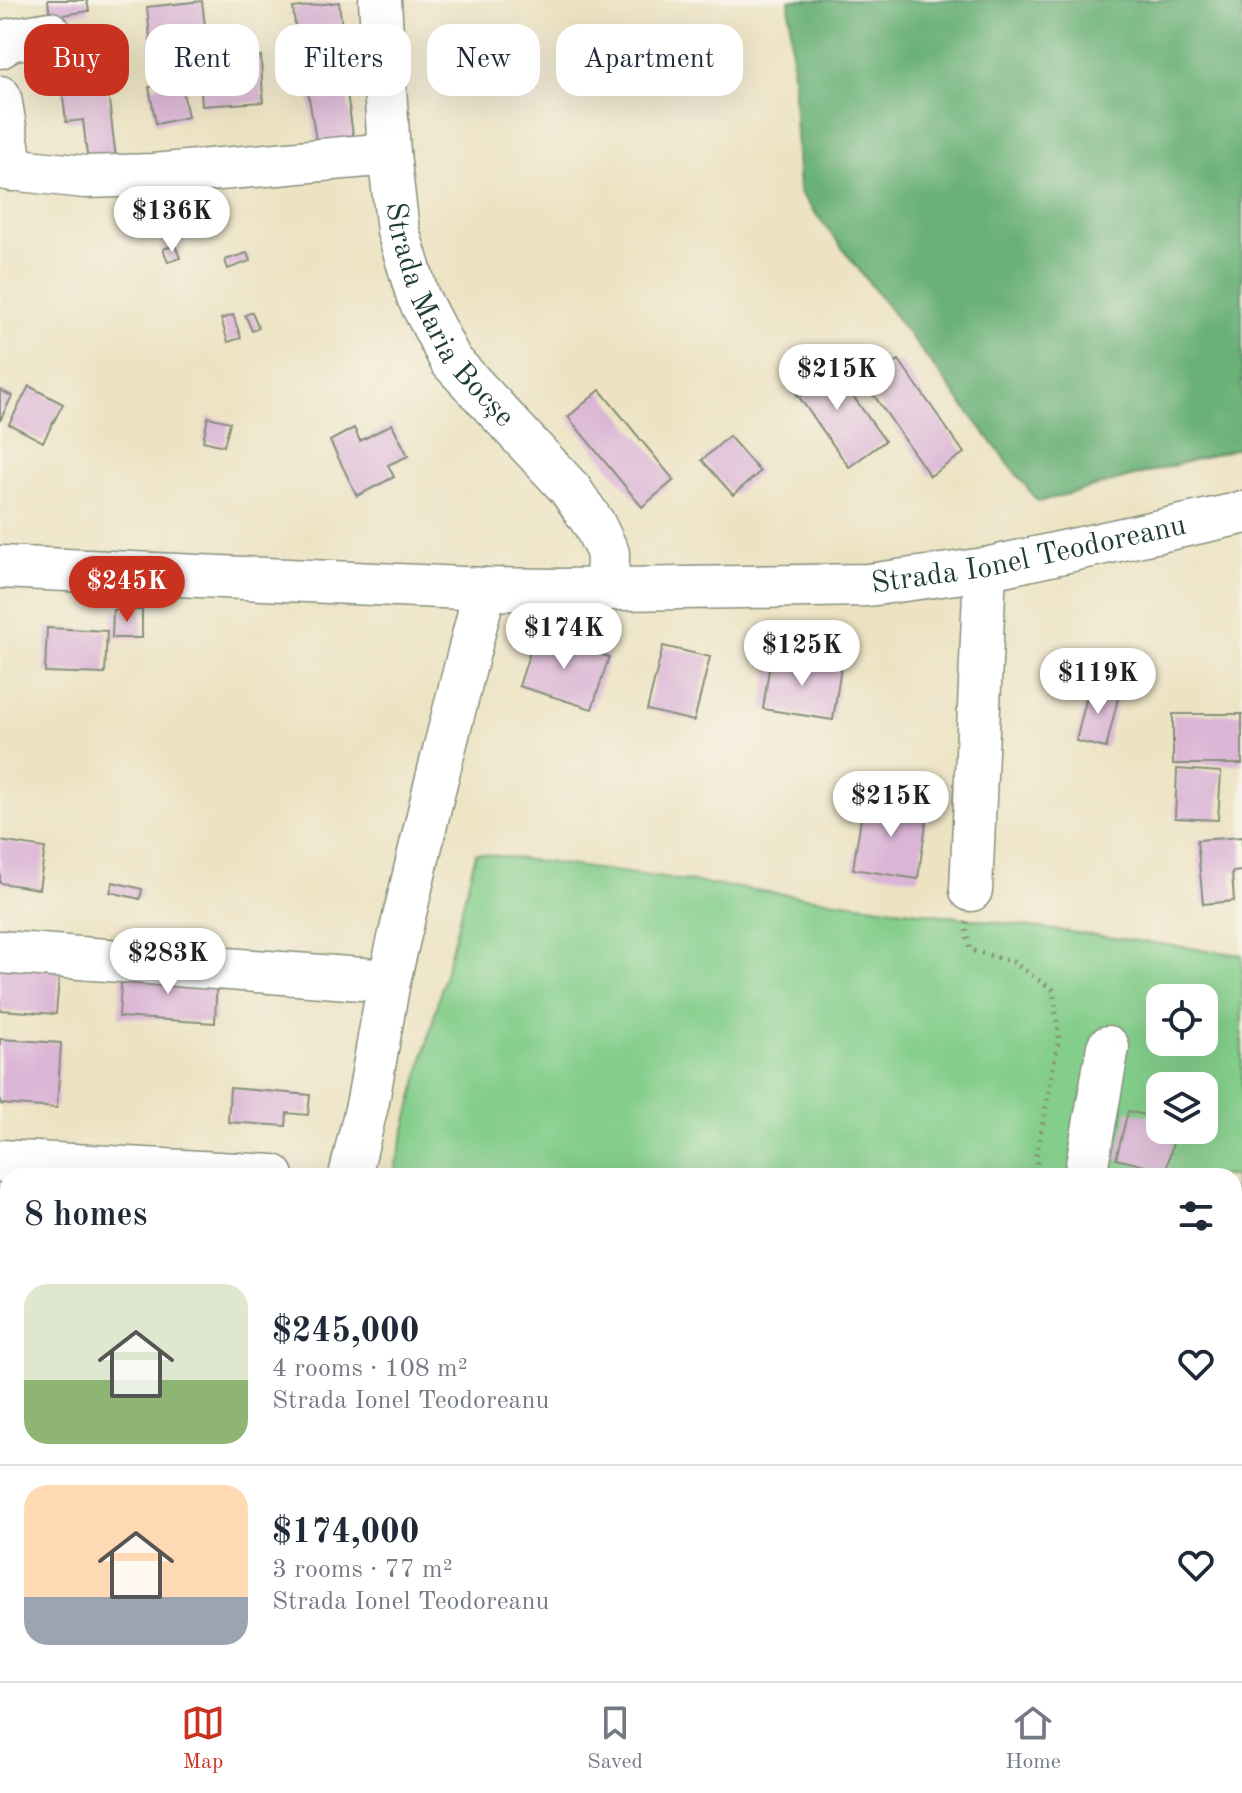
<!DOCTYPE html>
<html lang="en">
<head>
<meta charset="utf-8">
<style>
  body { margin:0; font-family:"Old Standard TT",serif; background:#f6f6f7; color:#1f2937; height:100vh; display:flex; flex-direction:column; font-size:30px; white-space:nowrap }
  * { box-sizing:border-box; margin:0 }
  p { font-size:26px; color:#747a83 }
  .icon { flex:none; width:44px; height:44px; fill:none; stroke:currentColor; stroke-width:2; stroke-linecap:round; stroke-linejoin:round }
  .map { position:relative; flex:1; overflow:hidden }
  .side { position:absolute; left:0px; top:1168px; width:1242px; height:514px; display:flex; flex-direction:column; background:#fff; border-radius:24px 24px 0 0; box-shadow:0 8px 32px #0002 }
  .side>* { flex:none }
  .guide { position:absolute; left:24px; top:24px; width:800px; height:72px; display:flex; gap:16px }
  .controls { position:absolute; left:1146px; top:984px; display:grid; gap:16px }
  .controls a { display:grid; place-items:center; width:72px; height:72px; border-radius:16px; background:#fff; box-shadow:0 8px 32px #0002; font-size:40px }
  .price { position:absolute; translate:-50% -68px; padding:0 18px; border-radius:28px; background:#fff; color:#222; font-size:26px; line-height:52px; filter:drop-shadow(0 2px 4px #0008) }
  .price::after { content:''; position:absolute; left:50%; top:48px; width:24px; height:18px; margin-left:-12px; background:inherit; clip-path:polygon(0 0,100% 0,50% 100%) }
  .price.selected { background:#c8321e; color:#fff }
  ul { padding:0; list-style:none }
  li { display:flex; align-items:center; gap:24px; height:200px; padding:0 24px }
  li+li { border-top:2px solid #e0e1e3 }
  li span { display:grid; place-items:center; flex:none; width:224px; height:160px; border-radius:24px; color:#555 }
  li>.icon { margin-inline-start:auto }
  span .icon { width:96px; height:96px; fill:#fffc; stroke-width:1 }
  li b { font-size:34px }
  h2 { display:flex; justify-content:space-between; align-items:center; height:96px; padding:0 24px; font-size:34px }
  .chip { padding:0 28px; border-radius:24px; background:#fff; box-shadow:0 8px 32px #0002; font-size:28px; line-height:72px }
  .chip.selected { background:#c8321e; color:#fff }
  .tab-bar { display:flex; justify-content:space-around; align-items:center; height:112px; border-top:2px solid #e0e1e3; background:#fff; font-size:22px; color:#747a83 }
  .tab-bar a { display:grid; justify-items:center; gap:4px }
  .tab-bar .selected { color:#c8321e }
  .map>svg:first-child { display:block }
</style>
</head>
<body>
<div class="map">
<svg width="1242" height="1681" viewBox="0 0 1242 1681">
  <rect width="100%" height="100%" fill="#f7f3e8"/>
  <filter id="ink" filterUnits="userSpaceOnUse"><feTurbulence type="fractalNoise" baseFrequency=".0125" numOctaves="2"/><feDisplacementMap in="SourceGraphic" scale="16" xChannelSelector="R" yChannelSelector="G"/><feConvolveMatrix kernelMatrix="1 2 1 2 8 2 1 2 1" color-interpolation-filters="sRGB"/></filter>
  <filter id="wash" filterUnits="userSpaceOnUse"><feTurbulence type="fractalNoise" baseFrequency=".006" numOctaves="4" result="noise"/><feDisplacementMap in="SourceGraphic" scale="32" xChannelSelector="R" yChannelSelector="G"/><feGaussianBlur stdDeviation="1.8" result="paint"/><feColorMatrix in="noise" values="0 0 0 0 0 0 0 0 0 0 0 0 0 0 0 0 0 1.4 0 .05"/><feComposite in="paint" operator="in"/></filter>
  <g filter="url(#wash)">
    <rect width="100%" height="100%" fill="#ede3c3"/>
    <!-- green -->
    <path fill="#84ce8b" stroke="#528660" stroke-width="2" fill-rule="evenodd" d="M476,853L1242,955V1681H234L153,1674H1234V1176H393ZM1160,998H1204V1042H1160ZM1160,1086H1204V1130H1160Z
      M0,1284L8,1285V1661H0Z"/>
    <!-- forest -->
    <path fill="#6bb177" stroke="#457756" stroke-width="2" d="M789,0H1242V447L1038,502L799,192Z"/>
    <g id="blocks">
      <!-- building -->
      <path fill="#dbb5d6" d="M48,0H87L89,11L50,17Z
        M202,1L208,51L152,57L147,7Z
        M339,2L343,36L297,42L293,8Z
        M103,50L116,159L88,163L83,120L66,122L58,55Z
        M261,56L263,102L202,106L199,60Z
        M344,73L354,141L317,147L306,79Z
        M181,81L188,117L156,124L149,87Z
        M175,245L180,258L168,262L163,249Z
        M247,253L250,261L228,269L225,260Z
        M252,312L259,328L252,331L245,315Z
        M233,315L241,338L228,342L221,319Z
        M825,357L885,441L849,467L789,383Z
        M899,360L964,453L930,476L866,384Z
        M29,386L63,404L43,442L9,424Z
        M0,390L12,396L0,421Z
        M600,390L674,480L642,507L568,417Z
        M208,417L230,422L224,446L203,441Z
        M392,424L408,456L388,465L394,477L357,496L330,441L354,428L360,441Z
        M729,436L760,472L733,495L702,460Z
        M113,610H142V638H112Z
        M47,628L107,631L105,674L45,672Z
        M536,633L609,657L592,709L519,686Z
        M663,646L710,657L694,721L647,710Z
        M771,656L841,667L833,720L763,709Z
        M1090,683L1120,690L1106,748L1076,741Z
        M1173,714H1242V764H1173Z
        M1177,769L1221,772L1218,820L1175,818Z
        M864,799L928,809L918,879L853,869Z
        M1242,837V871L1232,872L1234,901L1203,904L1197,840Z
        M0,841L45,848L39,889L0,883Z
        M113,882L142,889L140,899L110,892Z
        M0,960L60,965L56,1014L0,1010Z
        M122,969L217,974L215,1023L119,1017Z
        M0,1039L61,1043L57,1108L0,1104Z
        M230,1088L310,1095L308,1115L287,1113L286,1126L228,1122Z
        M1128,1111L1160,1119V1130H1176L1166,1171L1116,1159Z"/>
    </g>
  </g>
  <g filter="url(#ink)">
    <use href="#blocks" fill-opacity="0" stroke="#86907c" stroke-width="2"/>
    <g fill="none" stroke-linecap="round" stroke-linejoin="round">
      <defs>
        <g id="minor">
          <path id="s1" d="M380,0L389,154L398,231L418,297L451,361L570,489L594,524L608,553L607,589"/>
          <path d="M0,47L9,40L50,33"/>
          <path d="M0,97L12,170"/>
          <path d="M0,168L85,177L153,175L389,154"/>
          <path id="s2" d="M0,567L485,589L561,590L868,585L985,569L1242,513"/>
          <path d="M971,890L985,569"/>
          <path d="M0,952L389,981"/>
          <path d="M0,1161L273,1176"/>
          <path d="M350,1176L368,1101L389,981L434,790L485,589"/>
          <path d="M1085,1176L1108,1047"/>
          <path d="M45,1681L75,1676L121,1681"/>
          <path d="M969,1681L971,1674"/>
        </g>
      </defs>
      <!-- minor casing -->
      <use href="#minor" stroke="#86907c" stroke-width="45"/>
      <!-- path -->
      <path stroke="#86907c" stroke-width="5" stroke-dasharray="2 6" stroke-linecap="butt" d="M967,922L966,929L970,950L1013,962L1053,990L1059,1038L1036,1157L1038,1176
        M211,1681L212,1674"/>
      <!-- minor -->
      <use href="#minor" stroke="#fff" stroke-width="42"/>
    </g>
  </g>
  <g text-anchor="middle" dominant-baseline="central" stroke-width="8" stroke-linejoin="round" paint-order="stroke">
    <!-- street labels -->
    <g font-size="30" fill="#1f3d34" stroke="#f7f3e8">
      <text stroke="none"><textPath href="#s1" startOffset="330">Strada Maria Bocșe</textPath></text>
      <text stroke="none"><textPath href="#s2" startOffset="1032">Strada Ionel Teodoreanu</textPath></text>
    </g>
  </g>
</svg>
<div class="controls">
<a><svg class="icon" aria-label="locate" viewBox="0 0 24 24"><circle cx="12" cy="12" r="6"/><path d="M12 2v4M12 18v4M2 12h4M18 12h4"/></svg></a>
<a><svg class="icon" aria-label="layers" viewBox="0 0 24 24"><path d="M12 4l9 5-9 5-9-5zM3 14l9 5 9-5"/></svg></a>
</div>
<b class="price" style="left:172px;top:254px">$136K</b>
<b class="price" style="left:837px;top:412px">$215K</b>
<b class="price selected" style="left:127px;top:624px">$245K</b>
<b class="price" style="left:564px;top:671px">$174K</b>
<b class="price" style="left:802px;top:688px">$125K</b>
<b class="price" style="left:1098px;top:716px">$119K</b>
<b class="price" style="left:891px;top:839px">$215K</b>
<b class="price" style="left:168px;top:996px">$283K</b>
<div class="guide">
<a class="chip selected">Buy</a>
<a class="chip">Rent</a>
<a class="chip">Filters</a>
<a class="chip">New</a>
<a class="chip">Apartment</a>
</div>
<section class="side">
<h2>8 homes<svg class="icon" aria-label="filters" viewBox="0 0 24 24"><path d="M4 7h16M4 17h16"/><circle cx="9" cy="7" r="2"/><circle cx="15" cy="17" r="2"/></svg></h2>
<ul>
<li><span style="background:linear-gradient(#dfe7d0 60%,#8fb573 0)"><svg class="icon" aria-label="home" viewBox="0 0 24 24"><path d="M3 11l9-7 9 7M6 9v11h12V9"/></svg></span><div><b>$245,000</b><p>4 rooms · 108 m²</p><p>Strada Ionel Teodoreanu</p></div><svg class="icon" aria-label="heart" viewBox="0 0 24 24"><path d="M12 20l-8-8c-3-5 5-10 8-4 3-6 11-1 8 4z"/></svg></li>
<li><span style="background:linear-gradient(#ffd9b3 70%,#9aa5b1 0)"><svg class="icon" aria-label="home" viewBox="0 0 24 24"><path d="M3 11l9-7 9 7M6 9v11h12V9"/></svg></span><div><b>$174,000</b><p>3 rooms · 77 m²</p><p>Strada Ionel Teodoreanu</p></div><svg class="icon" aria-label="heart" viewBox="0 0 24 24"><path d="M12 20l-8-8c-3-5 5-10 8-4 3-6 11-1 8 4z"/></svg></li>
</ul>
</section>
</div>
<nav class="tab-bar">
<a class="selected"><svg class="icon" aria-label="map" viewBox="0 0 24 24"><path d="M3 6l6-2 6 2 6-2v14l-6 2-6-2-6 2zM9 4v14M15 6v14"/></svg>Map</a>
<a><svg class="icon" aria-label="saved" viewBox="0 0 24 24"><path d="M7 4h10v16l-5-4-5 4z"/></svg>Saved</a>
<a><svg class="icon" aria-label="home" viewBox="0 0 24 24"><path d="M3 11l9-7 9 7M6 9v11h12V9"/></svg>Home</a>
</nav>
</body>
</html>
